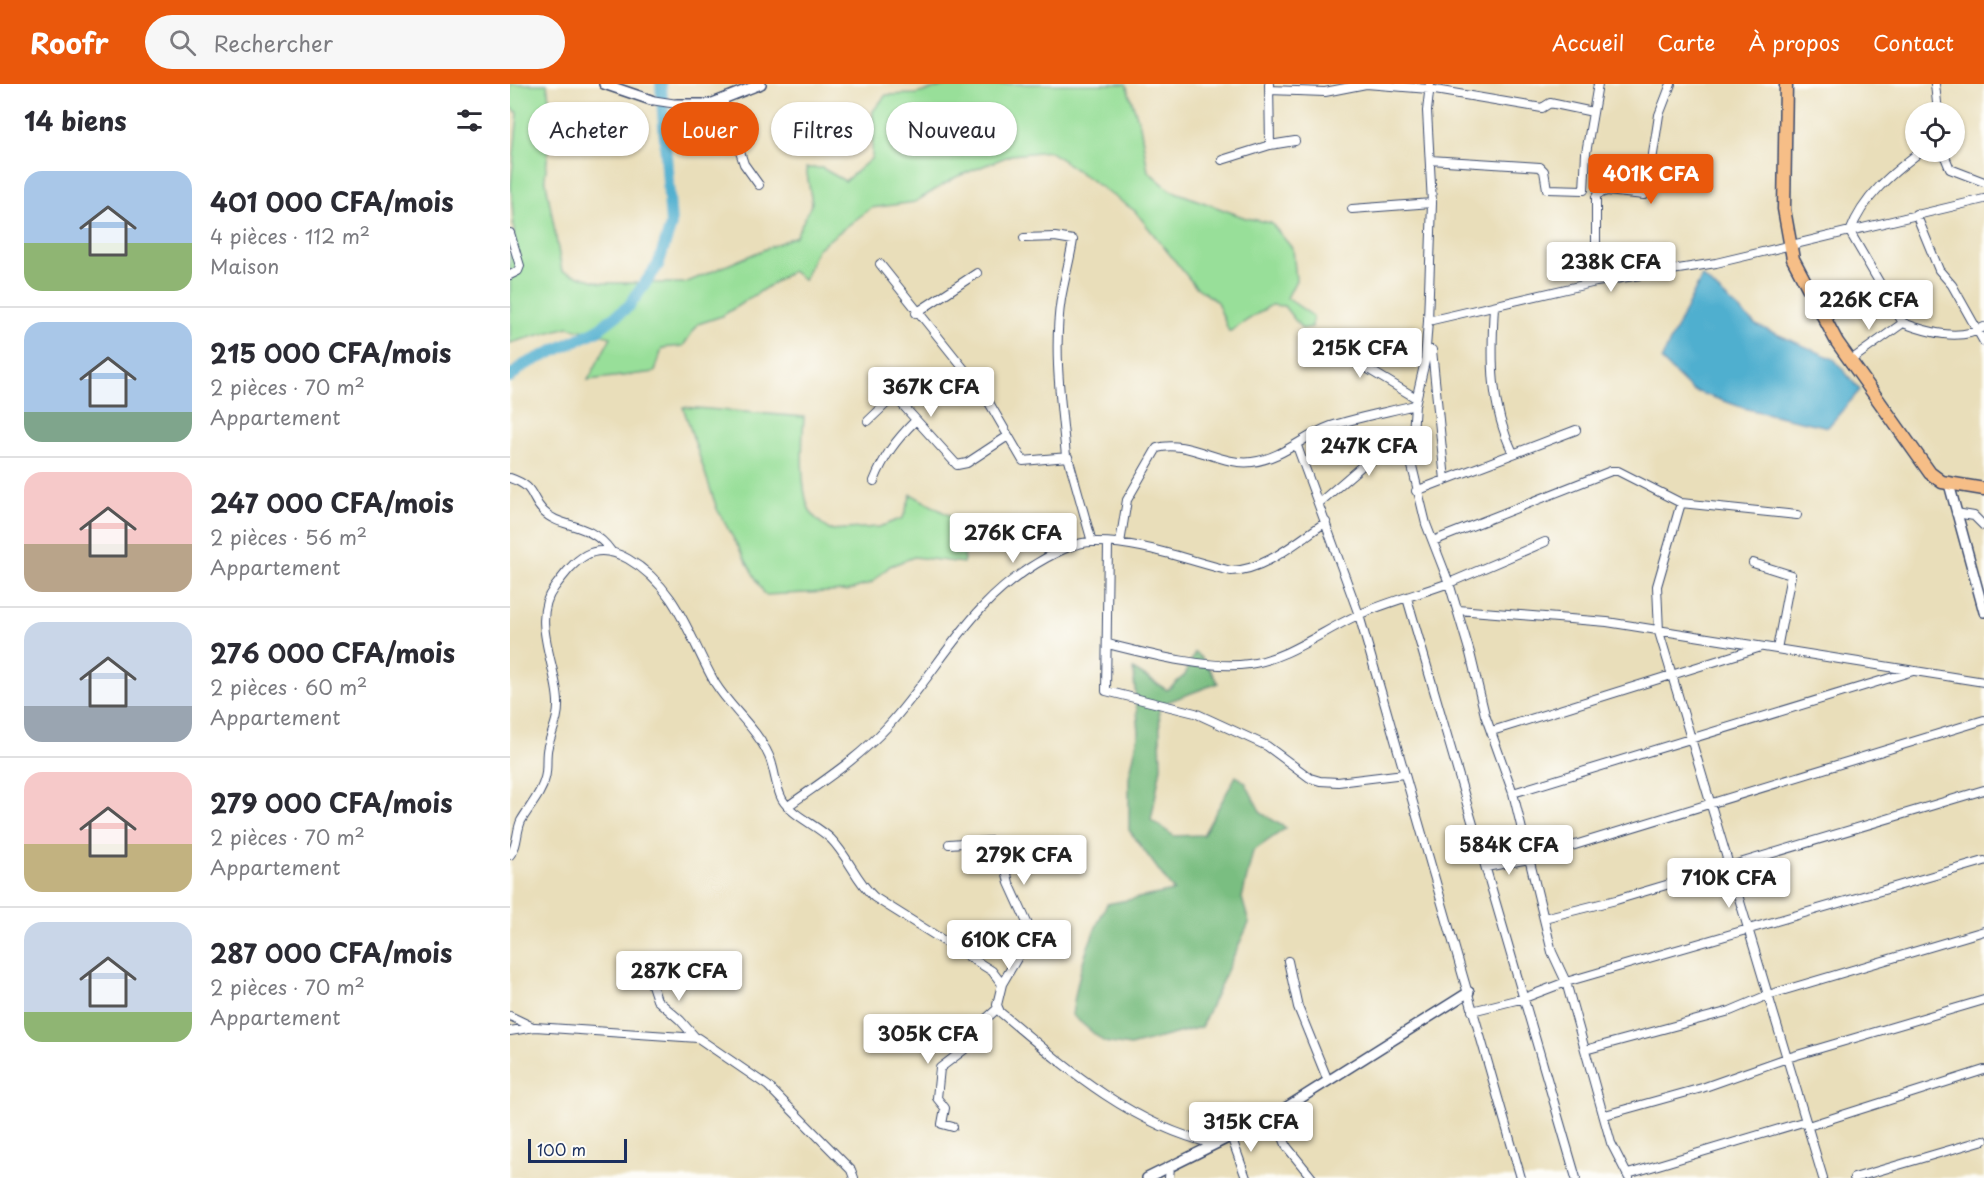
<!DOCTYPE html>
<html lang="fr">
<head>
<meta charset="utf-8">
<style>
  body { margin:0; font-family:"Playpen Sans",sans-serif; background:#f7f7f7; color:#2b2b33; height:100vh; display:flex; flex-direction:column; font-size:22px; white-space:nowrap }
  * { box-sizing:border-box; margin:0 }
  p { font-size:20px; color:#7c7c81 }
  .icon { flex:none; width:33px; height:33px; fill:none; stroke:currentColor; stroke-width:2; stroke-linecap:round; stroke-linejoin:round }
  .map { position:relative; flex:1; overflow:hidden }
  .details { display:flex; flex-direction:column; background:#fff; width:510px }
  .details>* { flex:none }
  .guide { position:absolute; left:18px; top:18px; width:570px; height:54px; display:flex; gap:12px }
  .buttons { position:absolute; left:1395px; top:18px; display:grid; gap:12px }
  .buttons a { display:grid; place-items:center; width:60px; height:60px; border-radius:50%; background:#fff; box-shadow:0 2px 4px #0004; font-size:30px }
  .scale { position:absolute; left:18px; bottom:15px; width:99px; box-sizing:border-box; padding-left:6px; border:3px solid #1b2f5e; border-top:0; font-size:16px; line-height:21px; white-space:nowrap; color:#1b2f5e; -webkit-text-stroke:4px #fdfcf7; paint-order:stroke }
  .price { position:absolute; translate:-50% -51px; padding:0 14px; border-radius:6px; background:#fff; color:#222; font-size:20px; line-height:39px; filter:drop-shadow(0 2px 3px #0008) }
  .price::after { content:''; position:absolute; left:50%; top:36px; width:18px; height:14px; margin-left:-9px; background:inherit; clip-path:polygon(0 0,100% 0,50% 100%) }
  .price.on { background:#ea580c; color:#fff }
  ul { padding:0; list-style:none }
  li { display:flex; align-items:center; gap:18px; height:150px; padding:0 24px }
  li+li { border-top:2px solid #e1e1e2 }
  li span { display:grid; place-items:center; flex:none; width:168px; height:120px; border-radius:18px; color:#555 }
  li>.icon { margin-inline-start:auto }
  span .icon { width:72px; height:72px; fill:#fffc; stroke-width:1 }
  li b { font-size:26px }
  h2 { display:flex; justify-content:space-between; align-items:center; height:72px; padding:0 24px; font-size:26px }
  .pill { padding:0 21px; border-radius:27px; background:#fff; box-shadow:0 2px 4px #0004; font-size:21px; line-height:54px }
  .pill.on { background:#ea580c; color:#fff }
  header { display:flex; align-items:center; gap:36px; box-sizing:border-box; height:84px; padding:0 30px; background:#ea580c; color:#fff }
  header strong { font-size:28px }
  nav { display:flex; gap:33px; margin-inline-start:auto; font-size:21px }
  .search { width:420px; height:54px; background:#f7f7f7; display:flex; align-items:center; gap:15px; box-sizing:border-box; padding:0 21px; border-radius:33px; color:#7c7c81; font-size:22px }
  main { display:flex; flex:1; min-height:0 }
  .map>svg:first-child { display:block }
</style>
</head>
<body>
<header>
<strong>Roofr</strong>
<div class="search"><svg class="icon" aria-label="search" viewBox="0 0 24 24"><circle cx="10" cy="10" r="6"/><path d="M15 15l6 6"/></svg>Rechercher</div>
<nav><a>Accueil</a><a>Carte</a><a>À propos</a><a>Contact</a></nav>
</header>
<main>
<section class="details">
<h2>14 biens<svg class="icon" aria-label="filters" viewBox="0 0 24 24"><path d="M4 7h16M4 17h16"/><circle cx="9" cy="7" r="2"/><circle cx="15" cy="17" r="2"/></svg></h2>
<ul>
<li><span style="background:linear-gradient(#a9c7e8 60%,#8fb573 0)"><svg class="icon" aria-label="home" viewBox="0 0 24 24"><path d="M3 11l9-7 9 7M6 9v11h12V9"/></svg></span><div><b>401 000 CFA/mois</b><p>4 pièces · 112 m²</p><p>Maison</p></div></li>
<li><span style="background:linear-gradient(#a9c7e8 75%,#7fa58c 0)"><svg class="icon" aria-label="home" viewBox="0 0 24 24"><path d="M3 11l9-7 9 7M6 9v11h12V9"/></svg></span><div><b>215 000 CFA/mois</b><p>2 pièces · 70 m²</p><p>Appartement</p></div></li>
<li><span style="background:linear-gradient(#f6c9c9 60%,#b9a48a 0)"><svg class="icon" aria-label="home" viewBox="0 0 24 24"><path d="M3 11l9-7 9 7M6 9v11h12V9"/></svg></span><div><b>247 000 CFA/mois</b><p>2 pièces · 56 m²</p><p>Appartement</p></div></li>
<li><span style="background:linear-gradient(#c9d6e8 70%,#9aa5b1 0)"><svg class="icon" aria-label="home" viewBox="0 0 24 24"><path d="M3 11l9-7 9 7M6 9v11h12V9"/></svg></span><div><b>276 000 CFA/mois</b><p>2 pièces · 60 m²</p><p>Appartement</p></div></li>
<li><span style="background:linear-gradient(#f6c9c9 60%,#c2b280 0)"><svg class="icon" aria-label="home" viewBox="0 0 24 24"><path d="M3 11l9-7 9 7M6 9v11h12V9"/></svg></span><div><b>279 000 CFA/mois</b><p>2 pièces · 70 m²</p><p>Appartement</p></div></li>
<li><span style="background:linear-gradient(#c9d6e8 75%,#8fb573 0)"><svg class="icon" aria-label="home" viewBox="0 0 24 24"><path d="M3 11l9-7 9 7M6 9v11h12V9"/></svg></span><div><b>287 000 CFA/mois</b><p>2 pièces · 70 m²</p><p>Appartement</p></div></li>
</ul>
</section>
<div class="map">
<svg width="1474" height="1094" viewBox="0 0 1474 1094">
  <rect width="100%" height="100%" fill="#fdfcf7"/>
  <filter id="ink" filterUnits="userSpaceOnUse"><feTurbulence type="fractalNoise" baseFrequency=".0167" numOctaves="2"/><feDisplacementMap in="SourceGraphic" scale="12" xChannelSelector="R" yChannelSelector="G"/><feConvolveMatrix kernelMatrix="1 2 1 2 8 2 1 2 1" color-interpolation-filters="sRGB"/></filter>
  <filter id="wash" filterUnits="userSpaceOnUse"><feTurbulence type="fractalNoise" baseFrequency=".008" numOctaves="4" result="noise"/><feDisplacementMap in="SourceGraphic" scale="24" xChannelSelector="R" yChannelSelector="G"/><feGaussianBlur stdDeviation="1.35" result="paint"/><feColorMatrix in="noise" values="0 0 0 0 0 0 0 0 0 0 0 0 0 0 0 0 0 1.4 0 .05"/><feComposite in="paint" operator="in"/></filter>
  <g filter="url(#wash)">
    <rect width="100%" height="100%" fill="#e9deba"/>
    <!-- green -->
    <path fill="#98df99" stroke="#5a877c" stroke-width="1.5" d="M0,0H37L42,37L35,93L52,187L92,199H175L286,152L302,119L296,84H312L335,97L362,74L363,27L376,11L406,10L443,0H616L630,41L638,87L660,106L736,134L761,139L783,165L786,196L777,214L803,232L802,243L792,245L774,222L761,221L719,248L707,218L685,202L625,127L539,67L501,71L446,93L405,118L361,124L307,165L294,196L282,187L212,232L188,240L173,262L152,264L145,288L78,296L101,253L58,243L0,259V173L5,163L1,101L8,29L0,23Z
      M173,323L294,333C292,355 289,411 302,430C306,436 314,441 319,446L369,443L393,434L401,410L444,434L458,454L453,479L404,473L380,482L361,499L337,507L255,511L207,425Z"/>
    <!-- forest -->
    <path fill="#7abe81" stroke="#4a7670" stroke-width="1.5" d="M685,568L695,578L708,599L649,621L651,683L641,736L664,752L693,751L726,692L735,698L751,729L776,744L743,767L732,814L739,839L691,943L620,962L594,958L562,931C568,888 577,859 597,820L664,807L619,746V693L629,648L623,585L657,606L675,591Z"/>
    <!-- water -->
    <path fill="#50afcf" stroke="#366f96" stroke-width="1.5" d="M1192,192L1246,241L1324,275L1350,306L1318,343L1237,325L1182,306L1151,276Z"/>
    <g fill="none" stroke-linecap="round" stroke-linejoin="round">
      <!-- river -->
      <path stroke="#50afcf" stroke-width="12" d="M0,293L14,281L86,247L119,222L148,181L161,141L151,0"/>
    </g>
  </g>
  <g filter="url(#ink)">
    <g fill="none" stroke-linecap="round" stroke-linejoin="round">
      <defs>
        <path id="minor" d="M920,0L917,27L922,119L918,237L915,277L905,321L901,378L916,440L939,499L1035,458
          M1425,0L1428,28
          M759,6L815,8L856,0L919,5L1032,24L1040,19L1083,28
          M141,16L167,20
          M213,16L234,80L249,101
          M760,61L785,57
          M1410,68C1381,90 1353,113 1340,148L1393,239C1417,248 1450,258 1474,243
          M1433,68L1440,85L1474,98
          M712,76L760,61L759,0
          M920,76L1030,83L1034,87L1037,105L1074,106L1076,69L1088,0
          M842,125L922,119
          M1406,130L1429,186L1442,201L1474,258
          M0,149L10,182L8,187L0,191
          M514,154L545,153L563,156C560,176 554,196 551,215C543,266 551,320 556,372
          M370,180L474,310L513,377L558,373L582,458
          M1086,198V113L1088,110L1097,107L1134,111L1137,109L1149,31L1161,0
          M984,222C981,274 980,322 1003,369
          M406,229L467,189
          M918,237L1086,198L1206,179L1474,115
          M803,257L858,285L906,314
          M922,266L935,396
          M1341,276L1393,239
          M358,337L380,316L389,317L447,381L457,379L498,352
          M787,362L849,531L1011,1094
          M0,394C26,403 19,412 33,427C50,445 80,437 101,467
          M364,397C374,372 386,356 405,337
          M906,407L1066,346
          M809,419L853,381L902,355
          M1171,419L1147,502L1149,548L1313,1094
          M1446,429L1464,432L1474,442
          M923,457L1101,387H1108L1171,419L1287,431
          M598,459L596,607L685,629L757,662L800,694L810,697L828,698L894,690
          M610,459L617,416L647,364C677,355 711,382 742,378C773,374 793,352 821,342C848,333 877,328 905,321
          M1243,479L1281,491L1267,565
          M897,514L1066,1094
          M948,526L1097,538L1474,598
          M598,560C638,570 699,586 739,580C779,574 812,547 848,531C877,518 909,510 939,499L960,569L975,631L1003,709L1042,868L1056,898L1101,1059L1119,1094
          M982,647L1248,564
          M1003,709L1403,587
          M278,722C313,697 349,674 378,642C434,580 458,517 536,474C551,466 566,458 583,458C631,457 675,476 721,487C756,486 787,457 816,438
          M439,760L481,757L491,763L499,799L519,843L509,871L492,900
          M0,771C8,762 6,748 11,737C19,723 31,711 35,694C38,683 35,672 38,662C42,647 49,634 48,618C47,583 20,535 44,504C66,475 82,455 118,475C167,503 179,553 205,599C221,625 246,643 259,672C265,685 265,702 272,715C282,732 307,741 321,755C338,772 346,797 364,813L482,887L492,900L487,921L490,928C554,982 619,1040 704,1060
          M976,783L1019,775L1474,636
          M1034,834L1106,816L1474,706
          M778,877L788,923L818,997
          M138,889L147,916L170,936L185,953
          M962,927L1014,914L1056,898L1474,777
          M0,932L23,943
          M0,947L25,943L188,954L258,1002L341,1086L344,1094
          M1075,966L1220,927L1258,911L1474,847
          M764,1031L777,1063L802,1094
          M1095,1031L1192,1004L1277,974L1474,916
          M1298,1042L1474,986
          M443,1043L432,1040L435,1024L427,1014L430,984L455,965L468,942L487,925
          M721,1052L736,1094
          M1118,1090L1296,1037
          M659,1094L660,1083
          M1344,1094L1474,1056"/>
        <path id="tertiary" d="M94,0L141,16
          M167,20H200L251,0
          M1439,400L1474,528
          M637,1094L764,1031L959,908"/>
        <path id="primary" d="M1276,0L1274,125L1283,175L1327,258L1420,389L1432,398L1474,405"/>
      </defs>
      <!-- minor casing -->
      <use href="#minor" stroke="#3a496c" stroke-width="10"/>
      <!-- tertiary casing -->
      <use href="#tertiary" stroke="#3a496c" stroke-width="12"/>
      <!-- primary casing -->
      <use href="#primary" stroke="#3a496c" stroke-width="15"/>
      <!-- minor -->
      <use href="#minor" stroke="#fff" stroke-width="8"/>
      <!-- tertiary -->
      <use href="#tertiary" stroke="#fff" stroke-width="9"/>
      <!-- primary -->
      <use href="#primary" stroke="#f6be87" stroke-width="12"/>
    </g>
  </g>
</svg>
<div class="buttons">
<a><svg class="icon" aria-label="locate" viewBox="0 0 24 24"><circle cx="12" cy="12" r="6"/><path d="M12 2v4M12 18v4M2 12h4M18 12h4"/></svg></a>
</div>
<div class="scale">100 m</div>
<b class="price on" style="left:1141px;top:121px">401K CFA</b>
<b class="price" style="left:1101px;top:209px">238K CFA</b>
<b class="price" style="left:1359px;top:247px">226K CFA</b>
<b class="price" style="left:850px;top:295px">215K CFA</b>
<b class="price" style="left:421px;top:334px">367K CFA</b>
<b class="price" style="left:859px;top:393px">247K CFA</b>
<b class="price" style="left:503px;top:480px">276K CFA</b>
<b class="price" style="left:999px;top:792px">584K CFA</b>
<b class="price" style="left:514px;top:802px">279K CFA</b>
<b class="price" style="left:1219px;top:825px">710K CFA</b>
<b class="price" style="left:499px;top:887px">610K CFA</b>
<b class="price" style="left:169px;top:918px">287K CFA</b>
<b class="price" style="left:418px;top:981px">305K CFA</b>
<b class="price" style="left:741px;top:1069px">315K CFA</b>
<div class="guide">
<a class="pill">Acheter</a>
<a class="pill on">Louer</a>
<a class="pill">Filtres</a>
<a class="pill">Nouveau</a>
</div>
</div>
</main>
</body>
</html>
